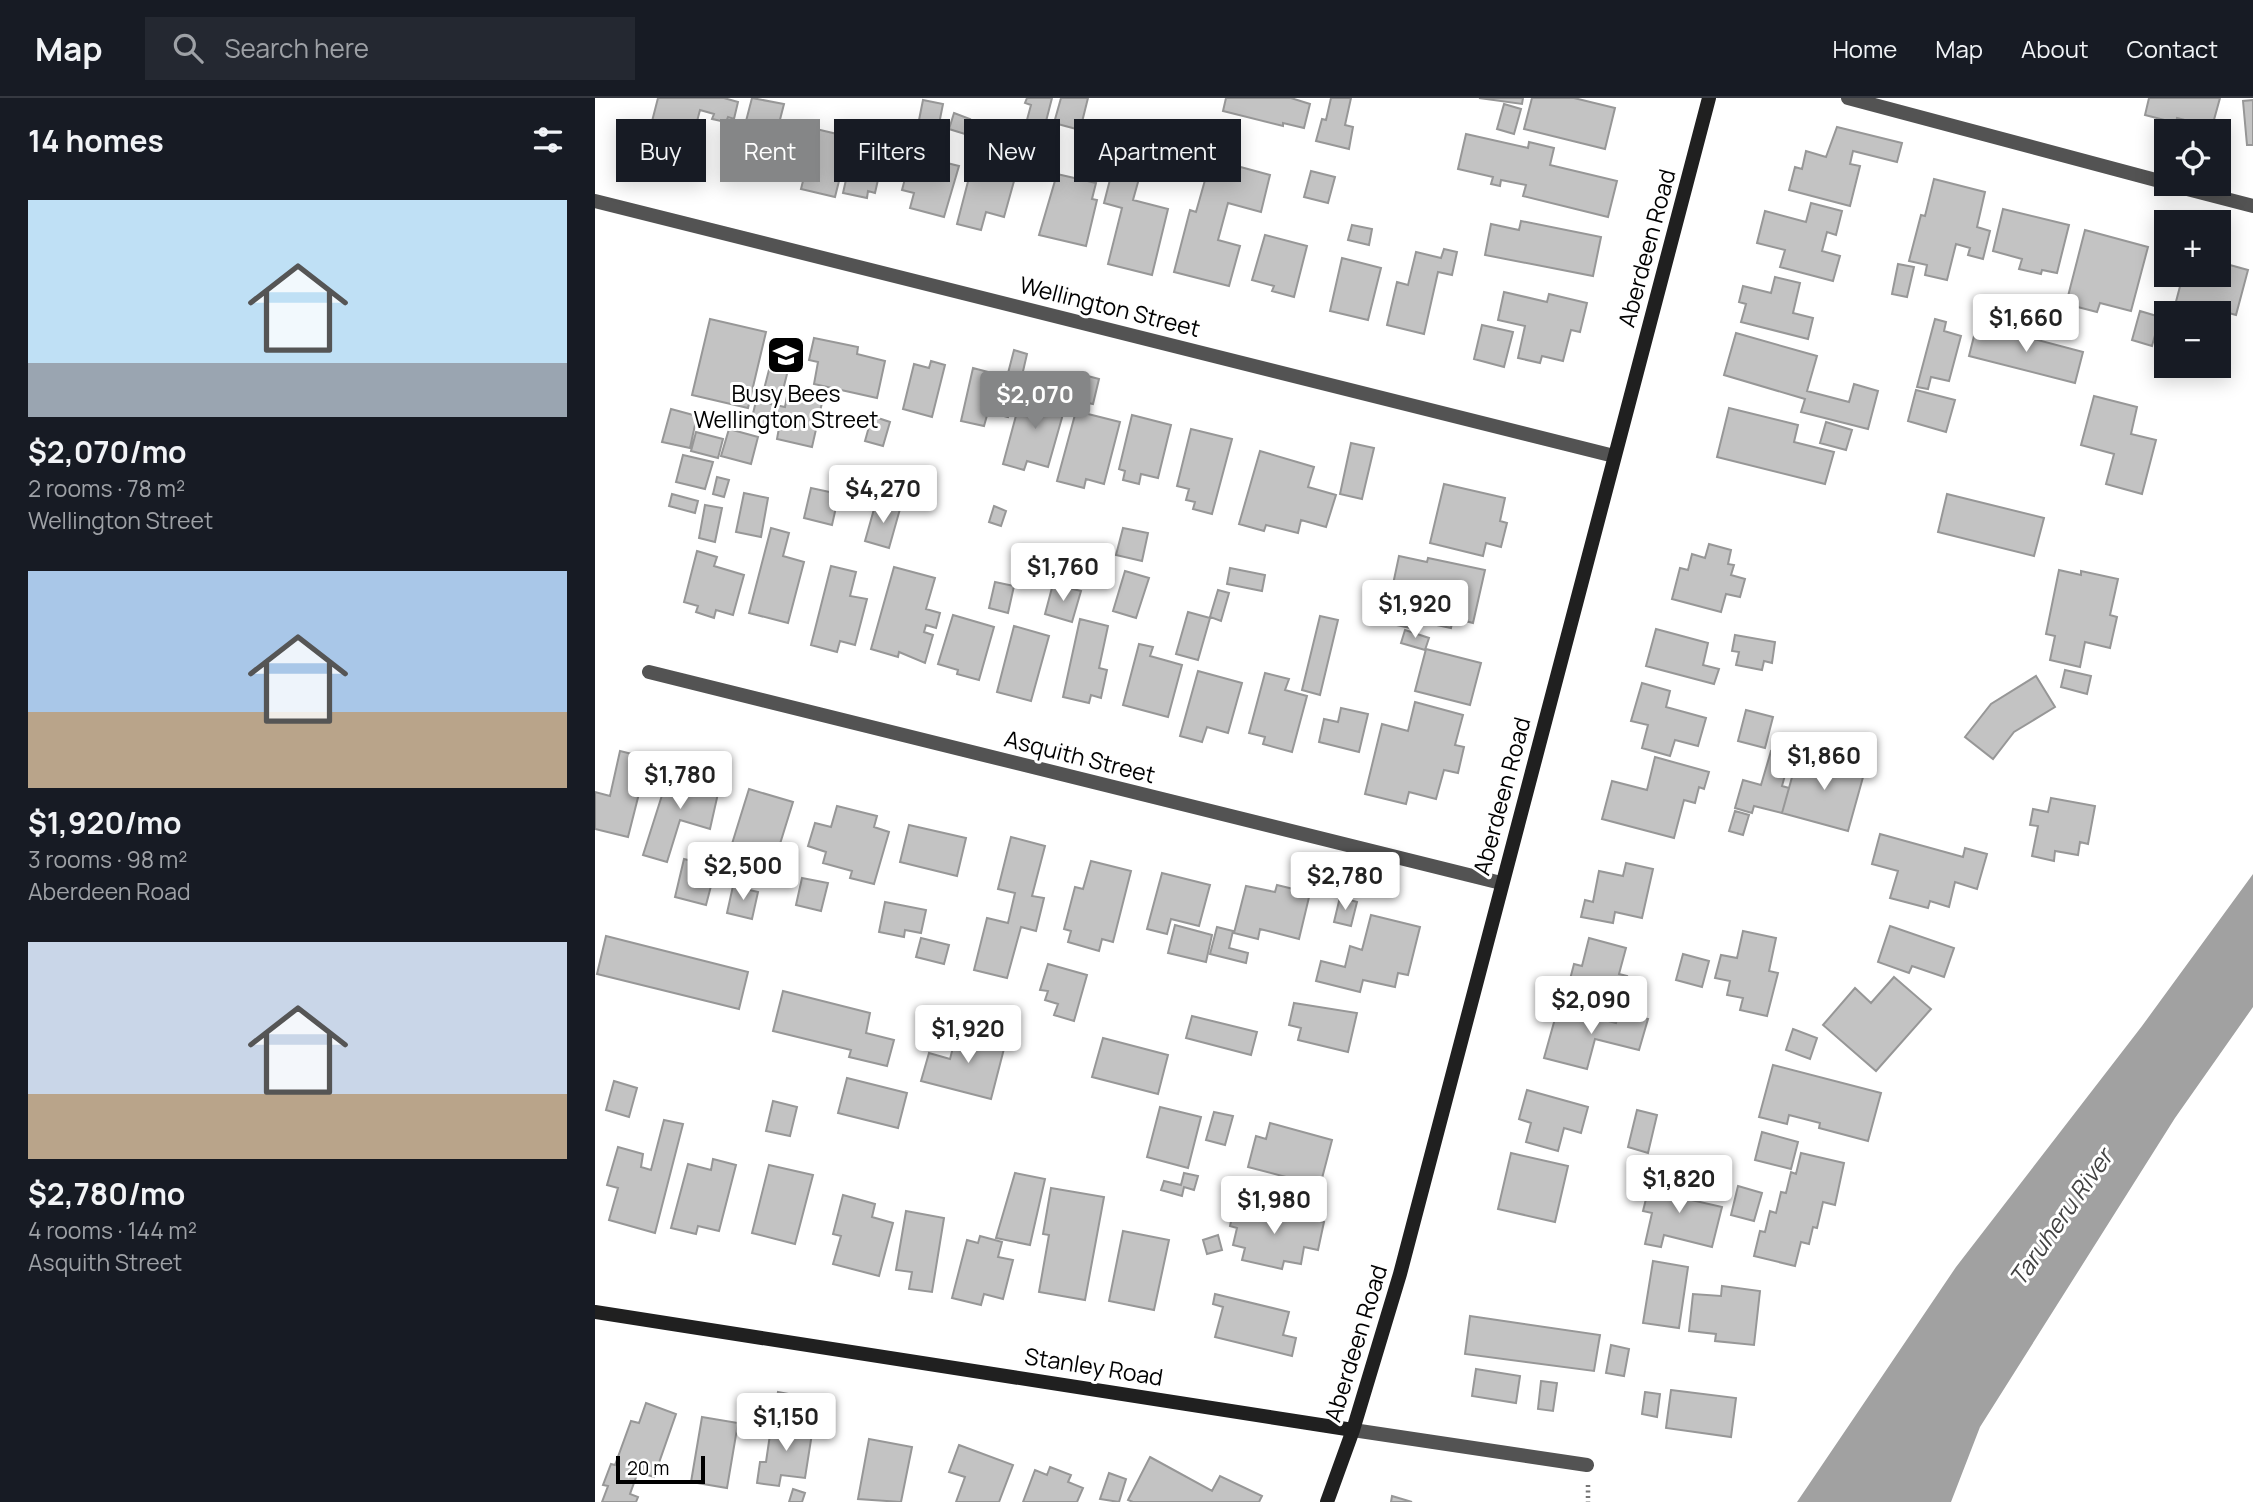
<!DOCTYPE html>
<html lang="en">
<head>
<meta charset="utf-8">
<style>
  body { margin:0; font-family:Manrope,sans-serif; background:#242831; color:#f1f3f6; height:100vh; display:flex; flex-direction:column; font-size:26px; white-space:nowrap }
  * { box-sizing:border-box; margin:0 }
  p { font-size:23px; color:#9ea1a6 }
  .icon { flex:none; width:38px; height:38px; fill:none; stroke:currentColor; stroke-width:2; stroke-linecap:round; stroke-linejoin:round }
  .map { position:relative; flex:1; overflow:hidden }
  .sheet { display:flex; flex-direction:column; background:#171b24; width:595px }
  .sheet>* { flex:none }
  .top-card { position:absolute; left:21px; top:21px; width:665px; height:63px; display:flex; gap:14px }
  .buttons { position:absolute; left:1559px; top:21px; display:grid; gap:14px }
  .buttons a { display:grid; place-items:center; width:77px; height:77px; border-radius:0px; background:#171b24; box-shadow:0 4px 18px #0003; font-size:35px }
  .scale { position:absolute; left:21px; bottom:18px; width:89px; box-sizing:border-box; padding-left:7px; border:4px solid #000; border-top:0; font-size:19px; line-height:24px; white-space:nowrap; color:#000; -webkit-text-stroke:5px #fff; paint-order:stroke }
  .price { position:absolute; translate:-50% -60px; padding:0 16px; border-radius:7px; background:#fff; color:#222; font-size:23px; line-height:46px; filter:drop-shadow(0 2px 4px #0008) }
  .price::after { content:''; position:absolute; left:50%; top:42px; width:21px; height:16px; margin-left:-10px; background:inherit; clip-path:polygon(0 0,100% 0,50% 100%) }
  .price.selected { background:#858687; color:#fff }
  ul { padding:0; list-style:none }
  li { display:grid; align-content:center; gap:14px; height:371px; padding:0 28px }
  li span { display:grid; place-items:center; height:217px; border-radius:0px; color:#555 }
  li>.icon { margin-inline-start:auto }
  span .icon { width:126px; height:126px; fill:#fffc; stroke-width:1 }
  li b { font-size:30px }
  h2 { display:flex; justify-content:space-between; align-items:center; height:84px; padding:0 28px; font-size:30px }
  .chip { padding:0 24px; border-radius:0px; background:#171b24; box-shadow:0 4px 18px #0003; font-size:24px; line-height:63px }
  .chip.selected { background:#858687; color:#fff }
  header { display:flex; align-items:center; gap:42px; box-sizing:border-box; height:98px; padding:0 35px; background:#171b24; border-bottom:2px solid #363941 }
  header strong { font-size:33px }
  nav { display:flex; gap:38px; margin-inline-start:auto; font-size:24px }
  .search { width:490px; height:63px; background:#242831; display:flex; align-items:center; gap:18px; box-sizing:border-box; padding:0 24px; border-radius:0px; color:#9ea1a6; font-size:26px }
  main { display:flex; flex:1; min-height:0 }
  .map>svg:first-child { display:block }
</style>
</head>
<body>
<header>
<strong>Map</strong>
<div class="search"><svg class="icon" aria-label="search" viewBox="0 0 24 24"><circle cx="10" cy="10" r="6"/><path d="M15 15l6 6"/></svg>Search here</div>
<nav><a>Home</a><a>Map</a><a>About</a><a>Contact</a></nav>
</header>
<main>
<section class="sheet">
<h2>14 homes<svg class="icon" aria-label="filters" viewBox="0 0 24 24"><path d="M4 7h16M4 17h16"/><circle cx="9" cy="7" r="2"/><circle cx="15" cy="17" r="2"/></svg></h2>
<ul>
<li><span style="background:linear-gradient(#bfe0f5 75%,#9aa5b1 0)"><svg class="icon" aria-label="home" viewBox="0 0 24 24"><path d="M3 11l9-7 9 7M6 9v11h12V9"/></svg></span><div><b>$2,070/mo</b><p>2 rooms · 78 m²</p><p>Wellington Street</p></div></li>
<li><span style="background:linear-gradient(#a9c7e8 65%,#b9a48a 0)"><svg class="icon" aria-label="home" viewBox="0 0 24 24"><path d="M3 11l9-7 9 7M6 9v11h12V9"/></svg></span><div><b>$1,920/mo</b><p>3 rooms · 98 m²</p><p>Aberdeen Road</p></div></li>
<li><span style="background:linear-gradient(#c9d6e8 70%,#b9a48a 0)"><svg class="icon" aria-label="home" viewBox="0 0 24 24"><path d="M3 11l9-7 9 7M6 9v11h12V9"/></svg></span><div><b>$2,780/mo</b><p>4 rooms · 144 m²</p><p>Asquith Street</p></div></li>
</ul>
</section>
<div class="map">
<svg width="1658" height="1404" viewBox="0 0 1658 1404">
  <rect width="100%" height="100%" fill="#fff"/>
  <!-- water -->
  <path fill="#a1a1a1" d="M1658,776V909L1580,1020L1385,1329L1356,1404H1202L1361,1169L1547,928Z"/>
  <!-- building -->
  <path fill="#c3c3c3" stroke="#979797" stroke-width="2" d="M63,0H129L143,4L139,21L133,19L131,24L117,21L119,16L105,12L96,46L54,35Z
    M157,0L189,6L171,76L160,73L157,82L137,77Z
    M432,0H457L439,70L425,66L430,45L426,44L436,7L430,5Z
    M466,0H493L485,32L459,25Z
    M631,0H696L715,6L709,30L688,25V28L628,13Z
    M736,0H756L750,27L758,29L754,51L721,43L727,21L731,22Z
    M884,0H928L927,6Z
    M937,0H979L1020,10L1010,51L929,31Z
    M1554,0H1625L1617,29L1582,20L1581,25L1550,17Z
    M328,2L348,6L341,41L321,37Z
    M1658,2V47H1652L1648,3Z
    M909,6L926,11L919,36L902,31Z
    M359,15L375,21L370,36L354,31Z
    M1242,29L1307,45L1302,64L1258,53L1255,66L1265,68L1255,108L1194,92L1200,69L1207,71L1211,53L1231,59Z
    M279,30L308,37L301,68L287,64L280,95L273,93L272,100L248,95L260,42L276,45Z
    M221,31L255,39L240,99L206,91Z
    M871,36L933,50L934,44L959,50L955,67L1022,83L1013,119L928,98L931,87L906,82L905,88L896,86L898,79L863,71Z
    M337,49L351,53L348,64L364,68L349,119L315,110L319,95L307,92L311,77L323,80L329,59L334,60Z
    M377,51L406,59L402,71L421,76L409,119L391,114L386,132L362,126L377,68L373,67Z
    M616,61L675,77L666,114L633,105L623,142L645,148L634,188L579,174L595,112L601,114Z
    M518,70L545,77L538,102L573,111L557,177L513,166L527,110L509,105Z
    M716,73L740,79L733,105L709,99Z
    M462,76L501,85L497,101L502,102L491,148L444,137Z
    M1339,81L1390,94L1382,129L1395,133L1388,161L1373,157L1375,150L1361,146L1352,182L1330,177L1332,167L1314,163L1326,117L1330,118Z
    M1216,105L1247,113L1241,137L1232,134L1227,153L1245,158L1238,183L1185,169L1190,152L1162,145L1170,113L1211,124Z
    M1408,111L1474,127L1462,175L1447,172L1446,176L1424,171L1427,161L1398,153Z
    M926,123L1006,139L998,178L890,157L896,126L924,132Z
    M757,127L777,131L774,147L753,142Z
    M1490,132L1553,149L1536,213L1505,205L1502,214L1471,206Z
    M670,137L712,148L699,199L677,193L679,188L657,182Z
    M849,151L862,154L857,177L843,174L829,236L792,227L802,184L813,187L821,154L846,160Z
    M747,160L786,170L773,222L735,213Z
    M1624,164L1653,172L1641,217L1623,212L1622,215H1578L1588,177H1624Z
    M1303,166L1319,169L1312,199L1297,196Z
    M1180,179L1205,185L1198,215L1218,220L1213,241L1146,224L1151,206L1144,204L1148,188L1176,195Z
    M909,194L952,204L954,196L992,205L985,234L976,232L968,263L947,258L945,265L923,260L930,228L903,222Z
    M1545,213L1565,219L1557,248L1537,242Z
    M115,221L171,234L153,310L97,297Z
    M1340,221L1351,224L1349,233L1366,238L1354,283L1336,279L1333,291L1322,289Z
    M1382,226L1488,254L1480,285L1374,258Z
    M887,227L918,234L909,269L879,261Z
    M1141,235L1222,258L1212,293L1254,304L1259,286L1283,293L1273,331L1206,314L1210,301L1129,277Z
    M219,240L263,249L262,256L290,263L282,300L219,286L223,264L214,262Z
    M419,252L432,256L426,282L421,281L413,319L393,314L389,328L366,323L378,270L412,279Z
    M336,263L350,267L337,319L308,311L319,266L334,270Z
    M175,268L193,272L185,304L167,299Z
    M489,277L504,281L498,306L483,303Z
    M194,288L229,296L217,349L182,341L184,330L156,324L161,303L190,309Z
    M1321,292L1360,302L1351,334L1313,323Z
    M444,295L472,302L453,369L432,363L429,372L408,366L426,299L442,304Z
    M1499,298L1542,309L1536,336L1561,342L1547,396L1511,386L1519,356L1486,347Z
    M1134,310L1203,327L1199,344L1239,354L1230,386L1122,359Z
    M76,311L102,318L95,350L67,344Z
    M481,313L525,324L509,386L491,381L489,390L462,383Z
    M537,317L576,327L563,380L546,376L544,386L528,382L530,373L524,371Z
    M277,318L295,324L288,348L270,343Z
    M1231,324L1257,332L1251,352L1225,345Z
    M134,331L163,339L156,366L126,358Z
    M596,331L637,341L617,416L598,411L600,404L591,402L594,391L582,388Z
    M101,334L128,341L123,360L96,353Z
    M756,345L779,350L767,401L745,396Z
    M665,353L719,369L713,389L741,397L731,429L706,422L703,435L671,427L669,433L644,426Z
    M88,357L118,364L110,391L81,384Z
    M122,379L134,382L129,399L118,396Z
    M849,386L910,400L905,423L912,425L906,449L891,445L888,458L835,445Z
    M216,390L244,396L237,427L209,420Z
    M149,395L173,400L166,439L141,434Z
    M77,396L103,403L100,415L74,408Z
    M1352,396L1449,420L1439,458L1343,434Z
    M281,404L305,411L294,450L270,443Z
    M110,407L127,410L120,444L104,440Z
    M399,408L411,413L406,428L394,424Z
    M176,430L194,435L188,458L209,464L193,525L154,515Z
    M528,430L553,435L547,463L521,457Z
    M1114,446L1136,452L1133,466L1139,467L1136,477L1150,481L1145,499L1131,496L1126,514L1077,501L1085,470L1093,472L1097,456L1110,460Z
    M102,453L122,459L119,468L149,477L138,517L121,512L119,520L101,514L103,508L89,504Z
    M804,458L832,464L833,460L890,472L878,525L858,520L856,530L832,525L834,515L823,513L820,531L783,523L786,508L793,510Z
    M236,468L261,474L255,498L272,501L260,547L245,543L242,554L216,547Z
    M299,469L340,480L331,511L345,515L341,530L331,527L329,534L338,537L330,565L304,554L303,559L276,551Z
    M635,470L670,477L667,493L632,486Z
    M1464,472L1486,477V473L1523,481L1515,517L1522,519L1515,550L1490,544L1485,569L1455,562L1460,538L1451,536Z
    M530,473L554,480L541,520L518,513Z
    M400,484L419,488L413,515L394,510Z
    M458,486L486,493L477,524L450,516Z
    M623,492L634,495L626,523L615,519Z
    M593,514L615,520L603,562L581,556Z
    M358,517L399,529L384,582L362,576L363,572L343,566Z
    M725,518L743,522L725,597L707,592Z
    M485,521L513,528L504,570L512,572L506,600L496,597L494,605L468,599Z
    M419,528L454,538L436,603L402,594Z
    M1061,531L1113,545L1108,567L1124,571L1119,586L1051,568Z
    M810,532L834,540L830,552L806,545Z
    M1140,537L1180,544L1177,565L1169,563L1167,572L1141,567L1144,554L1137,553Z
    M544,546L558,549L555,558L587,567L573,619L528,607Z
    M831,551L886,565L875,607L820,593Z
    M1470,572L1496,578L1492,596L1466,589Z
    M603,573L647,585L633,635L612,629L607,644L585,638Z
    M670,575L694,581L690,592L712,598L697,654L668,646L670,639L654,635Z
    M1441,578L1460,609L1419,634L1398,661L1370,639L1396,606Z
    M1047,585L1075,593L1071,609L1111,620L1103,648L1080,642L1075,658L1047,650L1053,627L1036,623Z
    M820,604L868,617L860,647L869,649L863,675L849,672L841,701L814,694L811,706L770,696L787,626L813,633Z
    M746,610L773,616L764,654L724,644L729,621L743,624Z
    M1151,612L1178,619L1170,650L1143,643Z
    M25,653L53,660L33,739L0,731V694L15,698Z
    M1176,653L1195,659L1187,688L1194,690L1187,715L1159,708L1157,715L1140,710L1148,682L1166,687Z
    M1204,654L1270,672L1253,733L1187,715Z
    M1060,659L1114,674L1109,691L1104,689L1100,705L1089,702L1079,740L1007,721L1017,683L1052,692Z
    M76,669L112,681L111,687L124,691L115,731L85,722L72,764L48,757Z
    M154,691L198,704L180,762L136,749Z
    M1456,700L1500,708L1493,746L1485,744L1483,757L1460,753L1459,763L1437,758L1443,728L1435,727L1438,711L1453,714Z
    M242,708L282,718L279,729L294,734L279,786L255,780L257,773L228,765L231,754L213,748L220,725L236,729Z
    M1140,713L1154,717L1148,737L1134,733Z
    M314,727L371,740L362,778L305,764Z
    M1285,736L1368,759L1370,750L1392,756L1382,791L1360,784L1354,809L1335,803L1333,810L1295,800L1303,773L1277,766Z
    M416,739L450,748L437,798L449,800L441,833L426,829L412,880L379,872L392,820L413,825L420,795L403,791Z
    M89,761L121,769L111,807L80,799Z
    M496,763L536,773L518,844L507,841L504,853L473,844L476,833L469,831L480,789L488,791Z
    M1031,765L1058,771L1047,820L1020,814L1018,825L986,819L990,802L998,804L1004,773L1028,778Z
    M567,775L615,787L604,828L576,821L572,836L552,831Z
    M207,780L233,785L226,813L201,807Z
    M682,787L715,795L704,841L665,831L663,841L639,835L651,788L680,794Z
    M138,788L163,794L157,821L132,815Z
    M745,799L762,804L756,828L739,824Z
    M290,804L331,812L326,835L310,832L309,839L284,834Z
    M776,817L825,829L813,877L803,875L800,889L768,882L765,894L721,883L726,863L750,869L755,848L767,852Z
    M580,827L617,837L611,864L573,855Z
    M1295,828L1359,850L1349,879L1317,868L1314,875L1283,864Z
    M622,829L638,833L634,850L653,855L651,865L615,856Z
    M1148,833L1181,840L1174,873L1183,875L1172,918L1145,912L1148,900L1132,897L1135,883L1120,880L1126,857L1142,860Z
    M11,838L153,874L144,911L2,876Z
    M326,840L354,847L349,866L321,859Z
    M994,840L1031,850L1024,876L1032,878L1025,907L972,893L979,866L987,868Z
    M1088,856L1114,863L1107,889L1081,882Z
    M453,866L492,877L479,923L459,917L463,906L450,902L453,893L445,892Z
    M1299,879L1336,911L1281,973L1228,927L1260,890L1276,905Z
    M188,893L275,915L271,935L299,942L292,968L254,959L256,952L178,933Z
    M699,905L762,915L753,954L703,942L706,930L694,927Z
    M963,910L1021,925L1024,914L1053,921L1044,952L1000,941L992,971L949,960Z
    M597,918L662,934L656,957L591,940Z
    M363,930L411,943L396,1001L326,983L334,955L355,961Z
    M1198,931L1222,940L1215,961L1191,952Z
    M508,940L573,957L563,996L497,979Z
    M1178,967L1286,995L1273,1043L1224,1030L1225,1025L1194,1017L1192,1026L1164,1019Z
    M252,980L312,995L303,1030L243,1015Z
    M19,983L42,990L34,1019L11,1012Z
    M932,992L993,1009L986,1035L969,1030L963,1053L931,1044L936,1025L924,1021Z
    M178,1003L202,1009L195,1038L171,1033Z
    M565,1009L606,1019L593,1070L552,1059Z
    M1042,1012L1062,1017L1053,1055L1033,1049Z
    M619,1014L638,1018L630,1047L611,1042Z
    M69,1022L88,1026L60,1135L14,1122L23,1090L12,1087L23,1049L48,1056L46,1069L56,1072Z
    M675,1025L737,1042L725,1088L653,1069L661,1038L671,1041Z
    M1167,1034L1203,1044L1196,1071L1160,1062Z
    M916,1055L973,1068L960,1124L903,1111Z
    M1206,1055L1249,1065L1240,1107L1228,1104L1222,1130L1218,1129L1214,1146L1206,1144L1200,1168L1159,1158L1165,1133L1170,1134L1175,1113L1181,1115L1186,1094L1191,1095L1196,1074L1201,1076Z
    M118,1061L141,1067L124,1133L103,1128L101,1136L76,1130L93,1066L116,1072Z
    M174,1067L218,1077L200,1146L157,1135Z
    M420,1075L450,1081L435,1147L401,1140Z
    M589,1075L603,1078L599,1092L589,1089L587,1098L566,1092L569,1083L586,1087Z
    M1057,1077L1086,1084L1083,1099L1127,1109L1117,1149L1069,1137L1066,1149L1050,1146L1057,1115L1048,1113Z
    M1143,1088L1167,1095L1159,1123L1136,1117Z
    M456,1090L509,1099L490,1202L444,1194L454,1137L448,1136Z
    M248,1097L280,1106L277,1119L298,1125L284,1178L238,1166L246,1138L238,1136Z
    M640,1105L729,1124L723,1152L709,1149L706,1166L689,1163L687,1171L647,1162L650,1150L638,1147L642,1130L635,1128Z
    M311,1113L349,1120L337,1194L314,1191L317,1174L301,1172Z
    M528,1133L574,1142L559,1212L514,1203Z
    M623,1137L627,1152L612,1156L608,1142Z
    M385,1138L407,1144L403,1159L418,1162L408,1201L389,1196L386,1207L357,1200L372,1142L383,1145Z
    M1058,1163L1093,1169L1084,1230L1048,1225Z
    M1127,1188L1165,1193L1159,1247L1120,1243L1121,1236L1094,1233L1098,1196L1126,1198Z
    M620,1196L694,1214L688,1237L701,1240L697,1258L620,1239L628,1209L618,1206Z
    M875,1218L1005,1237L999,1273L870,1256Z
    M1016,1247L1034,1251L1029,1278L1011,1275Z
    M881,1271L925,1278L921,1305L877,1298Z
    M946,1283L962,1285L958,1313L943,1311Z
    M1076,1292L1141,1300L1136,1339L1071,1330Z
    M183,1294L199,1297L193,1322L178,1318Z
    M1050,1294L1065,1296L1062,1319L1047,1316Z
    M51,1305L81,1316L59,1379L43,1374L35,1396L43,1399L41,1404H7L13,1388L8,1387L16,1366L20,1367L36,1323L44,1325Z
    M107,1319L143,1325L132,1390L96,1384Z
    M177,1323L218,1329L210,1380L186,1377L184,1388L162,1385L165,1364H171Z
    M274,1341L317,1349L306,1404L263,1401Z
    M364,1347L418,1367L404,1404H361L370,1379L354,1374Z
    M555,1359L617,1393L625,1378L667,1398L664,1404H538L533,1402Z
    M455,1369L476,1377L473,1384L488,1390L482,1404H428L440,1372L452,1377Z
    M514,1375L531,1381L524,1404L505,1401Z
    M198,1391L210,1395L207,1404H194Z
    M797,1398L817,1404H796Z"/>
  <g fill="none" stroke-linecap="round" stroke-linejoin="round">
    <!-- path -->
    <path stroke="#757575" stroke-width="4.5" stroke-dasharray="2 3.5" stroke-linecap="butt" d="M993,1387V1404"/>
    <!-- street -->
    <path stroke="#535353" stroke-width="14" d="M1253,0L1572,85
      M1573,86L1658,108
      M0,103L1019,358
      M54,574L906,785
      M758,1332L992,1367"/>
    <!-- secondary -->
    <path stroke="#202020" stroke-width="14" d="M0,1214L758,1332
      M732,1404L758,1332L805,1176L1114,0"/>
  </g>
  <!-- icons -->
  <defs>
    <symbol id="school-square" viewBox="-11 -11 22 22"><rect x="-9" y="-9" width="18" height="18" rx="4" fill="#000" stroke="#fff"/><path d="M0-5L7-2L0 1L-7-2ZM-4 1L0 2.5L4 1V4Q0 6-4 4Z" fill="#fff"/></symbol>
  </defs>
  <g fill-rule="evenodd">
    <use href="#school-square" x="169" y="235" width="44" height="44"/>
  </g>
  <g text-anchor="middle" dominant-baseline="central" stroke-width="6" stroke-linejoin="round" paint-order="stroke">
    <!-- street labels -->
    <g font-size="23" fill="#000" stroke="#fff">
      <text transform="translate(1051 150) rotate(-75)">Aberdeen Road</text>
      <text transform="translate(515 208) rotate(14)">Wellington Street</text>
      <text transform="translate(485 658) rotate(14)">Asquith Street</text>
      <text transform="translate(906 698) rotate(-75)">Aberdeen Road</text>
      <text transform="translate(760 1245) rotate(-73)">Aberdeen Road</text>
      <text transform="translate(499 1268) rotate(9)">Stanley Road</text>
    </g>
    <!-- poi labels -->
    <g font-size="23" fill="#000" stroke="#fff">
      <text x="191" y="295">Busy Bees<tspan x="191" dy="26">Wellington Street</tspan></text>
    </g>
    <!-- water labels -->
    <g font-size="24" font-style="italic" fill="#424242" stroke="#fff">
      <text transform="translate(1465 1119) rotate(-55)">Taruheru River</text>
    </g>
  </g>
</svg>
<div class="buttons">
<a><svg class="icon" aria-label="locate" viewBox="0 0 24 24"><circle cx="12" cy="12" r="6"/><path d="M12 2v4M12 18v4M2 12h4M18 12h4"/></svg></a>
<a>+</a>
<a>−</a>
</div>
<div class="scale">20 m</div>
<b class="price" style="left:1431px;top:256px">$1,660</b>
<b class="price selected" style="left:440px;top:333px">$2,070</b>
<b class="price" style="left:288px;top:427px">$4,270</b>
<b class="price" style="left:468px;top:505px">$1,760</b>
<b class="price" style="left:820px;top:542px">$1,920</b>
<b class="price" style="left:1229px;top:694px">$1,860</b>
<b class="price" style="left:85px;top:713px">$1,780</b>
<b class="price" style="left:148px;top:804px">$2,500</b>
<b class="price" style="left:750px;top:814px">$2,780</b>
<b class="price" style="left:996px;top:938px">$2,090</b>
<b class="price" style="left:373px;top:967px">$1,920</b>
<b class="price" style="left:1084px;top:1117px">$1,820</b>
<b class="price" style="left:679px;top:1138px">$1,980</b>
<b class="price" style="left:191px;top:1355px">$1,150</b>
<div class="top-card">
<a class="chip">Buy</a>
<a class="chip selected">Rent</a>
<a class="chip">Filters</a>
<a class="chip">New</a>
<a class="chip">Apartment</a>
</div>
</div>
</main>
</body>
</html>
